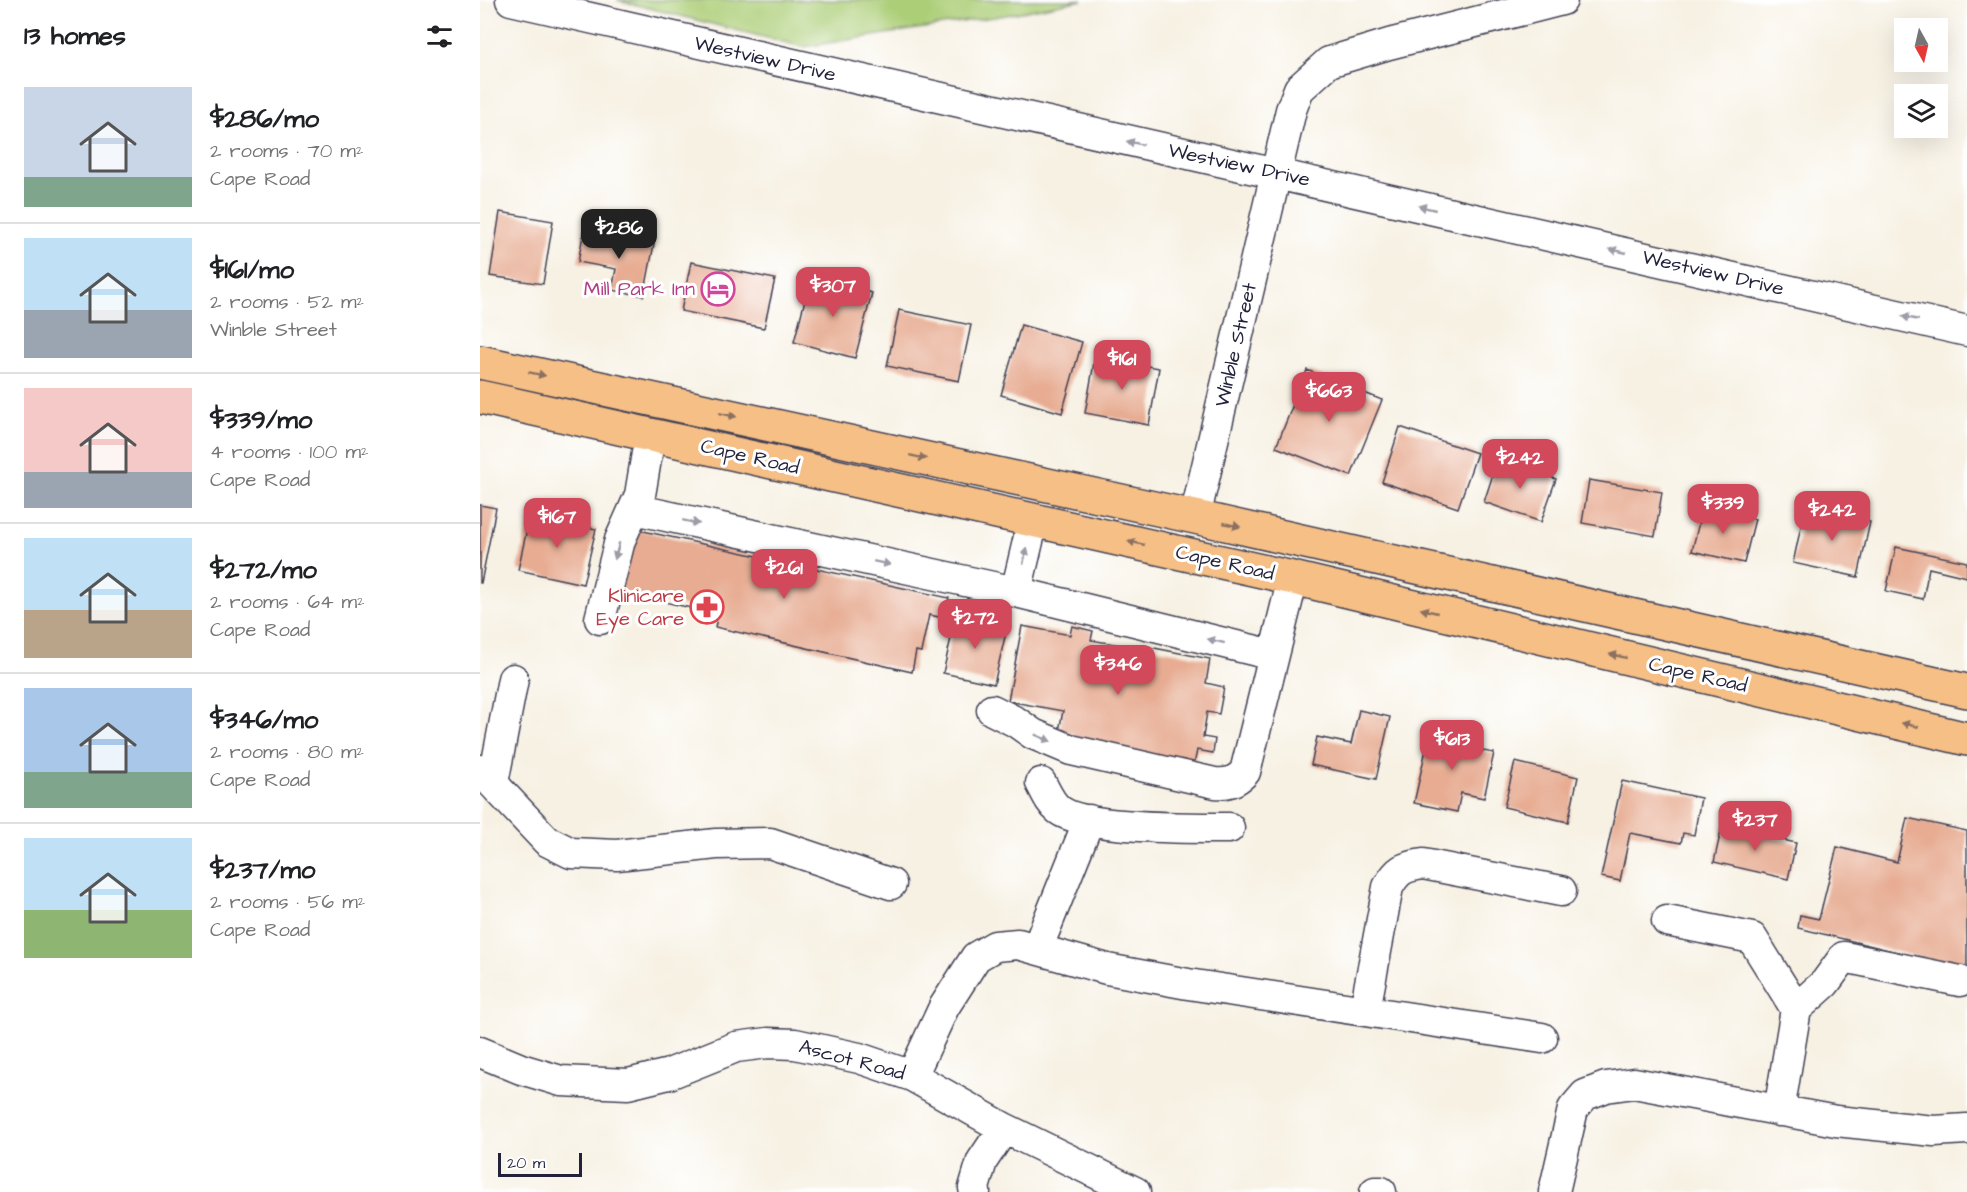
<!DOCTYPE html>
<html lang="en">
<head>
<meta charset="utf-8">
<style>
  body { margin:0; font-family:"Architects Daughter",sans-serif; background:#f2f2f2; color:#202124; height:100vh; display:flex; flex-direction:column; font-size:22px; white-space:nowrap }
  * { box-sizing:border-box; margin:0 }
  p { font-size:20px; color:#757577 }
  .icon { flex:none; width:33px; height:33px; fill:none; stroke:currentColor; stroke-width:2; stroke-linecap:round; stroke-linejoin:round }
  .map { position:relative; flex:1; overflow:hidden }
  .side { display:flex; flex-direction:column; background:#fff; width:480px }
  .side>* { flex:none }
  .needle { width:39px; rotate:172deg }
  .buttons { position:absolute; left:1414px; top:18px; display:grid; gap:12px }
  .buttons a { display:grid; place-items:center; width:54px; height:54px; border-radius:0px; background:#fff; box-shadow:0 6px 24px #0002; font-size:30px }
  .scale { position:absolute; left:18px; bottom:15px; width:84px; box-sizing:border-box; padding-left:6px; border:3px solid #22223b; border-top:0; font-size:16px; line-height:21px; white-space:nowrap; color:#22223b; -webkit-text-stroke:4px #fff; paint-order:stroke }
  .price { position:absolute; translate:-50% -51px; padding:0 14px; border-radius:12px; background:#d1495b; color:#fff; font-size:20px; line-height:39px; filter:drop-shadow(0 2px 3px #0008) }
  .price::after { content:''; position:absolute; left:50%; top:36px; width:18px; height:14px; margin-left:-9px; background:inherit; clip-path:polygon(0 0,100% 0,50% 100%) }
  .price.active { background:#222; color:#fff }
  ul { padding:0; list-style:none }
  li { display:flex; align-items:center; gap:18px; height:150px; padding:0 24px }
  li+li { border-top:2px solid #e0e0e0 }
  li span { display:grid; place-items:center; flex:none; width:168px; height:120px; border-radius:0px; color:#555 }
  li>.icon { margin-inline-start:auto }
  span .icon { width:72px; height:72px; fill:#fffc; stroke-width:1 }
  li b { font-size:26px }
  h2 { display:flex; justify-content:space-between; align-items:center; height:72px; padding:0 24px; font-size:26px }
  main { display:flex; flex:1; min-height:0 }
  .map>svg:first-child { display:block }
</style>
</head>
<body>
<main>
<section class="side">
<h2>13 homes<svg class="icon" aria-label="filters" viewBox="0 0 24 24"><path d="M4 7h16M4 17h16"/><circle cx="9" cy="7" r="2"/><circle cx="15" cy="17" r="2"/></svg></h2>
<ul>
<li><span style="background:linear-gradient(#c9d6e8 75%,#7fa58c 0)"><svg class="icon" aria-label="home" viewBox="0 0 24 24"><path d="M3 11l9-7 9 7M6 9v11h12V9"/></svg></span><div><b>$286/mo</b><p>2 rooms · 70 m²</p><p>Cape Road</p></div></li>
<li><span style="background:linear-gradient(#bfe0f5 60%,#9aa5b1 0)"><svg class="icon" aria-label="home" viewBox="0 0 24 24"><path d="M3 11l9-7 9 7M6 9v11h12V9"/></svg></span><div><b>$161/mo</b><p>2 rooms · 52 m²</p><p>Winble Street</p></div></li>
<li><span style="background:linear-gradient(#f6c9c9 70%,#9aa5b1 0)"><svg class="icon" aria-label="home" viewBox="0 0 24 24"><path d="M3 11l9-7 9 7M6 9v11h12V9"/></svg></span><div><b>$339/mo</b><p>4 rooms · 100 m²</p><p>Cape Road</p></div></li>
<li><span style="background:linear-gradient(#bfe0f5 60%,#b9a48a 0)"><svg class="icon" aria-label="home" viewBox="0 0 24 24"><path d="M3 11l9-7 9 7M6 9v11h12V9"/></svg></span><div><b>$272/mo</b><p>2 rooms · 64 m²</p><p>Cape Road</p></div></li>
<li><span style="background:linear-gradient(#a9c7e8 70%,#7fa58c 0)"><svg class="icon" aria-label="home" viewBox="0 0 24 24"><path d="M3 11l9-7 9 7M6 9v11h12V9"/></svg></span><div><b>$346/mo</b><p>2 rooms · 80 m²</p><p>Cape Road</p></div></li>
<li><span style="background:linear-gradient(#bfe0f5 60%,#8fb573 0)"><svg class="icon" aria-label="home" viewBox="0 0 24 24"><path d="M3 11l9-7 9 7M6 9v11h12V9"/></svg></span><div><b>$237/mo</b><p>2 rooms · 56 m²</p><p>Cape Road</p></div></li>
</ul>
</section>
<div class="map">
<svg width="1487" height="1192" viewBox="0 0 1487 1192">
  <rect width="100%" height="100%" fill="#fff"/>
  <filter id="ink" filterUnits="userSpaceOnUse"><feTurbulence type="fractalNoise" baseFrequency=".0167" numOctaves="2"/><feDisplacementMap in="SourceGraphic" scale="12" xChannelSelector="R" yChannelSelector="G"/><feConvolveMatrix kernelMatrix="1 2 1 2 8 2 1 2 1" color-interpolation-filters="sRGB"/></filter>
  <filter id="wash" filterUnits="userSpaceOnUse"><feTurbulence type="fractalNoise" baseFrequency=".008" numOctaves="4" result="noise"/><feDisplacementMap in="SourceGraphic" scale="24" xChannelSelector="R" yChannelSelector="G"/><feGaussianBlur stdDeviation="1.35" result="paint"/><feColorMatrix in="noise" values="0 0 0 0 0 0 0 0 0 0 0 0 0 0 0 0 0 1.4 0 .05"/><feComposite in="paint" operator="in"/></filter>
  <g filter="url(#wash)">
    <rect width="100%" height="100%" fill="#f7f1e3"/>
    <!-- grass -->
    <path fill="#acce77" stroke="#677859" stroke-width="1.5" d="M137,0H602L526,15L323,47Z"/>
    <g id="blocks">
      <!-- building -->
      <path fill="#e7ac92" d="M20,212L73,221L63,284L10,276Z
        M104,230L174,244L164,296L132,290L136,269L98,262Z
        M211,262L295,279L284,328L201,311Z
        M331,277L392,293L375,358L314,342Z
        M419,310L491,325L479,381L407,366Z
        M541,325L602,342L582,413L521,395Z
        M615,357L679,368L669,425L605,413Z
        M827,370L902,400L871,476L796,447Z
        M920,427L997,453L978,508L902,482Z
        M1018,459L1076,479L1061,522L1004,502Z
        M1109,480L1182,492L1175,536L1102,523Z
        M0,505L16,508L1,583H0Z
        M1223,506L1275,519L1264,563L1212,551Z
        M1325,508L1390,522L1378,577L1313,563Z
        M50,515L116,529L103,584L38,570Z
        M154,529L469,598L464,618L449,615L441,652L436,651L432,672L235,627L238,614L140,592Z
        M1416,547L1487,562V577L1449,568L1443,599L1406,591Z
        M476,616L527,628L514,684L463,673Z
        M542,626L590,635L592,626L613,631L611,640L646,646L643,661L660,664L664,646L730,659L726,683L744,687L739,714L727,712L723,737L735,739L733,753L717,750L713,770L592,747L595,734L579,731L583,711L528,701Z
        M879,710L910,717L896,779L831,765L837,737L871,744Z
        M951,727L986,734L983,747L1014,753L1004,798L981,793L977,812L934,803Z
        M1035,762L1098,777L1088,822L1024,807Z
        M1142,781L1221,798L1214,835L1203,833L1201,843L1150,833L1140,881L1121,877Z
        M1427,818L1487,831V969L1318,928L1320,915L1339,919L1357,847L1417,862Z
        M1242,826L1316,843L1308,879L1234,862Z"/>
    </g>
  </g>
  <g filter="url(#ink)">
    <use href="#blocks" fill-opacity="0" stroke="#424154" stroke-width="1.5"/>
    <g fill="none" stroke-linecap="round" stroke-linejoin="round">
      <defs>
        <path id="minor" d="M31,0L1487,331
          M154,509L536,592L793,655
          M715,517L811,110L819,89L849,62L909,44L1082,0
          M536,592L553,520
          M120,619L140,540L160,495L170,435
          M512,710L536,722L553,734L591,750L735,783C748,784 755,782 765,772L813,578
          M0,770L67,841L91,853L137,855L236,844L290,843L411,884
          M13,783L33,679
          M561,783C566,792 570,803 579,810C604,829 714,828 749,828
          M1187,921L1272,938L1316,1009
          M557,949L609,820
          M885,1010L908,887C918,869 924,867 943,864L1081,891
          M0,1052L41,1069L81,1081L148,1084L189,1074L256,1047L288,1043L315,1044L379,1058L432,1076L524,1128L655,1192
          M432,1076L464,1007L496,957L515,946L538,944L627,969L708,984L1062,1038
          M1299,1111L1316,1009L1345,983L1364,957L1480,981
          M495,1192L494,1188L502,1161L524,1128
          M895,1192H901
          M1074,1192L1093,1109L1105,1095L1126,1087L1154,1083L1356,1121L1454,1131L1487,1129"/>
        <path id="major" d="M0,362L715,517L1487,691
          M0,397L813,578L1487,739"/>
      </defs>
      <!-- minor casing -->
      <use href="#minor" stroke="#424154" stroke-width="33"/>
      <!-- major casing -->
      <use href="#major" stroke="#424154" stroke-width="36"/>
      <!-- minor -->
      <use href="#minor" stroke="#fff" stroke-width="30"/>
      <!-- major -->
      <use href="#major" stroke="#f5bf86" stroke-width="33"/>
    </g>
    <!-- one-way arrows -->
    <defs><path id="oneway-solid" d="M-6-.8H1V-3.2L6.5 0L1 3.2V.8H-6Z" transform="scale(1.5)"/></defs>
    <g fill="#9c9ca7">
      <use href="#oneway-solid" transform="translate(655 143) rotate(-168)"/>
      <use href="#oneway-solid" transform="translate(947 208) rotate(-167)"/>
      <use href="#oneway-solid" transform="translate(1138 251) rotate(-167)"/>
      <use href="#oneway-solid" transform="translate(1430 318) rotate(-167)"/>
      <use href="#oneway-solid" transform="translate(211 522) rotate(12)"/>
      <use href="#oneway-solid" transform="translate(137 551) rotate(105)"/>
      <use href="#oneway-solid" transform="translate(545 556) rotate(-77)"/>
      <use href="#oneway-solid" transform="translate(402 563) rotate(12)"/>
      <use href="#oneway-solid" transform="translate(736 641) rotate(-166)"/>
      <use href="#oneway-solid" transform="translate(563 738) rotate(23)"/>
    </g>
    <g fill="#8c7060">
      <use href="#oneway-solid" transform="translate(57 374) rotate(12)"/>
      <use href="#oneway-solid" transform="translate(248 415) rotate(12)"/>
      <use href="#oneway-solid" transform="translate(438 457) rotate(12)"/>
      <use href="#oneway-solid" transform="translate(752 525) rotate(13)"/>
      <use href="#oneway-solid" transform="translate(656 543) rotate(-167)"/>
      <use href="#oneway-solid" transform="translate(949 611) rotate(-167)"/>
      <use href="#oneway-solid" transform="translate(1138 656) rotate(-167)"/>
      <use href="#oneway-solid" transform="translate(1430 725) rotate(-167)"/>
    </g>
  </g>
  <!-- icons -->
  <defs>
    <symbol id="hotel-ring" viewBox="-11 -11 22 22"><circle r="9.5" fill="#fff" stroke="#d1479c" stroke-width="1.5"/><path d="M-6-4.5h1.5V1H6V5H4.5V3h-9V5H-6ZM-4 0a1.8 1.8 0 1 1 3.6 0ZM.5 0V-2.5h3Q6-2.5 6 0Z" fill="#d1479c"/></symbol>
    <symbol id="pharmacy-ring" viewBox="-11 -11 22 22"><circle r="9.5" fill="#fff" stroke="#e0444e" stroke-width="1.5"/><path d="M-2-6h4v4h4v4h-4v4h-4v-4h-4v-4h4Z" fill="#e0444e"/></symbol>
  </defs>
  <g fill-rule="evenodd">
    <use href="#hotel-ring" x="219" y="270" width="38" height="38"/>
    <use href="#pharmacy-ring" x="208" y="588" width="38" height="38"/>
  </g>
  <g text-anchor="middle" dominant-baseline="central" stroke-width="6" stroke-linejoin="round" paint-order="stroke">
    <!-- street labels -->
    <g font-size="20" fill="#22223b" stroke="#fff">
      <text transform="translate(285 59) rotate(13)">Westview Drive</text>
      <text transform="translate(759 165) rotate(12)">Westview Drive</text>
      <text transform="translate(1233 273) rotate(13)">Westview Drive</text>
      <text transform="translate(756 345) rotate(-77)">Winble Street</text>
      <text transform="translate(270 457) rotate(13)">Cape Road</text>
      <text transform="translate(745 563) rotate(13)">Cape Road</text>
      <text transform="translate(1218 675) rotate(13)">Cape Road</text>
      <text transform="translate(372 1060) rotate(15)">Ascot Road</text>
    </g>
    <!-- hotel labels -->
    <g font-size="20" fill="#b23c85" stroke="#fff" text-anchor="end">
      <text x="215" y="289">Mill Park Inn</text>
    </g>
    <!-- health labels -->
    <g font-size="20" fill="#be3a42" stroke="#fff" text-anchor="end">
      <text x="204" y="596">Klinicare<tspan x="204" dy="23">Eye Care</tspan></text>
    </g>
  </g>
</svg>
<div class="buttons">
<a><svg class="needle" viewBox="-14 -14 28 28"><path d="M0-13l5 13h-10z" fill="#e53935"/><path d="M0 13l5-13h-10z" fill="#757577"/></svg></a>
<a><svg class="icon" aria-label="layers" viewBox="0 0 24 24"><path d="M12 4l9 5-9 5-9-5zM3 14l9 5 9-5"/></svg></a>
</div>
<div class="scale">20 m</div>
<b class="price active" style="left:139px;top:260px">$286</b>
<b class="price" style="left:353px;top:318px">$307</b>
<b class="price" style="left:642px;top:391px">$161</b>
<b class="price" style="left:849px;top:423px">$663</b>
<b class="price" style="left:1040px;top:490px">$242</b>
<b class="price" style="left:1243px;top:535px">$339</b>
<b class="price" style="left:1352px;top:542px">$242</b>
<b class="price" style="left:77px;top:549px">$167</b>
<b class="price" style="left:304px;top:600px">$261</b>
<b class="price" style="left:495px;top:650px">$272</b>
<b class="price" style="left:638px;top:696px">$346</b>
<b class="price" style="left:972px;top:771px">$613</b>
<b class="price" style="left:1275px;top:852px">$237</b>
</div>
</main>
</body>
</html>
